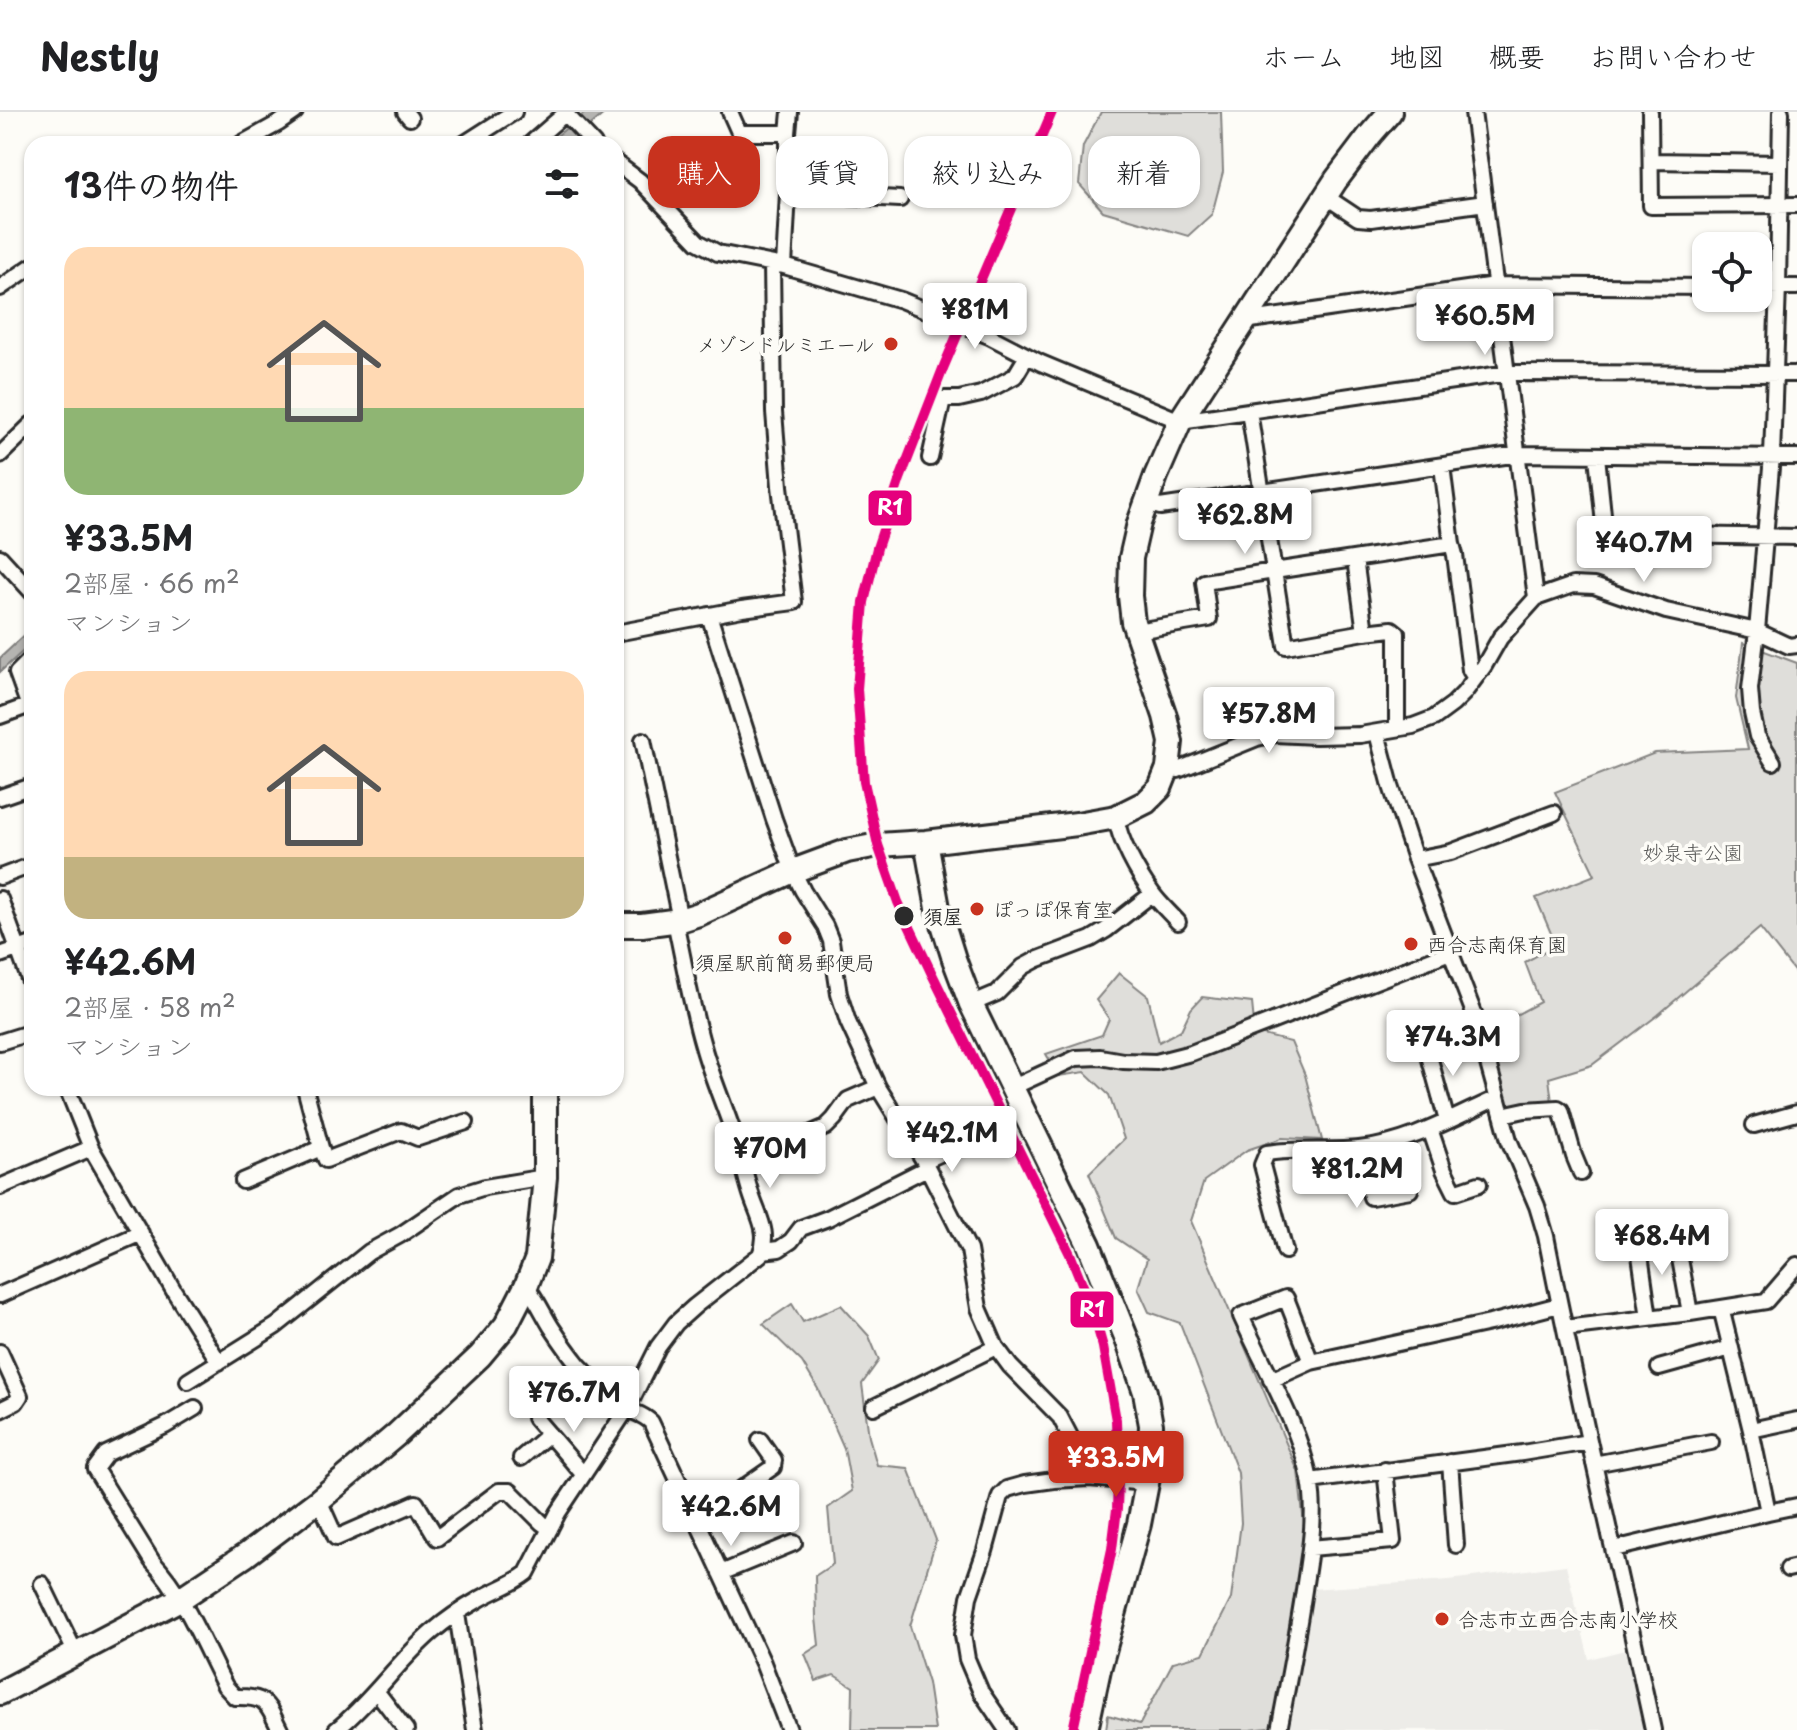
<!DOCTYPE html>
<html lang="ja">
<head>
<meta charset="utf-8">
<style>
  body { margin:0; font-family:"Playpen Sans","Klee One",sans-serif; background:#f6f6f6; color:#202124; height:100vh; display:flex; flex-direction:column; font-size:30px; white-space:nowrap }
  * { box-sizing:border-box; margin:0 }
  p { font-size:26px; color:#757577 }
  .icon { flex:none; width:44px; height:44px; fill:none; stroke:currentColor; stroke-width:2; stroke-linecap:round; stroke-linejoin:round }
  .map { position:relative; flex:1; overflow:hidden }
  .side { position:absolute; left:24px; top:24px; width:600px; height:960px; display:flex; flex-direction:column; background:#fff; border-radius:24px; box-shadow:0 2px 6px #0004 }
  .side>* { flex:none }
  .hud { position:absolute; left:648px; top:24px; width:760px; height:72px; display:flex; gap:16px }
  .controls { position:absolute; left:1692px; top:120px; display:grid; gap:16px }
  .controls a { display:grid; place-items:center; width:80px; height:80px; border-radius:16px; background:#fff; box-shadow:0 2px 6px #0004; font-size:40px }
  .price { position:absolute; translate:-50% -68px; padding:0 18px; border-radius:8px; background:#fff; color:#222; font-size:26px; line-height:52px; filter:drop-shadow(0 2px 4px #0008) }
  .price::after { content:''; position:absolute; left:50%; top:48px; width:24px; height:18px; margin-left:-12px; background:inherit; clip-path:polygon(0 0,100% 0,50% 100%) }
  .price.active { background:#c8321e; color:#fff }
  ul { padding:0; list-style:none }
  li { display:grid; align-content:center; gap:16px; height:424px; padding:0 40px }
  li span { display:grid; place-items:center; height:248px; border-radius:24px; color:#555 }
  li>.icon { margin-inline-start:auto }
  span .icon { width:144px; height:144px; fill:#fffc; stroke-width:1 }
  li b { font-size:34px }
  h2 { display:flex; justify-content:space-between; align-items:center; height:96px; padding:0 40px; font-size:34px }
  .tag { padding:0 28px; border-radius:24px; background:#fff; box-shadow:0 2px 6px #0004; font-size:28px; line-height:72px }
  .tag.active { background:#c8321e; color:#fff }
  header { display:flex; align-items:center; gap:48px; box-sizing:border-box; height:112px; padding:0 40px; background:#fff; border-bottom:2px solid #e0e0e0 }
  header strong { font-size:38px }
  nav { display:flex; gap:44px; margin-inline-start:auto; font-size:28px }
  .map>svg:first-child { display:block }
</style>
</head>
<body>
<header>
<strong>Nestly</strong>
<nav><a>ホーム</a><a>地図</a><a>概要</a><a>お問い合わせ</a></nav>
</header>
<div class="map">
<svg width="1797" height="1618" viewBox="0 0 1797 1618">
  <rect width="100%" height="100%" fill="#fdfcf7"/>
  <filter id="ink" filterUnits="userSpaceOnUse"><feTurbulence type="fractalNoise" baseFrequency=".0125" numOctaves="2"/><feDisplacementMap in="SourceGraphic" scale="16" xChannelSelector="R" yChannelSelector="G"/><feConvolveMatrix kernelMatrix="1 2 1 2 8 2 1 2 1" color-interpolation-filters="sRGB"/></filter>
  <g filter="url(#ink)">
    <!-- built -->
    <path fill="#edece8" d="M1566,1453L1589,1547L1625,1538L1643,1618H1282L1310,1477L1449,1468Z"/>
    <!-- green -->
    <path fill="#dfdeda" stroke="#858482" stroke-width="2" d="M1101,0H1221L1223,60L1212,102L1188,124L1103,99L1079,72L1083,34Z
      M1743,531L1797,551V863L1760,816L1658,903L1592,953L1549,966L1552,990L1507,996L1490,917L1540,890L1525,850L1556,833L1536,786L1595,763L1555,680L1655,641L1748,637L1736,586Z
      M1119,861L1148,884L1159,930L1181,918L1191,897L1202,885L1252,891L1255,921L1291,930L1305,963L1322,1028L1282,1026L1247,1038L1204,1069L1191,1109L1298,1359L1304,1412L1296,1499L1276,1615L1250,1618H1106L1108,1603L1140,1612L1173,1550L1203,1542L1231,1487L1241,1411L1238,1361L1180,1211L1149,1200L1138,1176L1147,1147L1116,1126L1089,1061L1124,1027L1109,983L1085,960L1059,964L1046,942L1102,923L1109,907L1096,888Z
      M792,1192L803,1210L841,1193L869,1224L879,1248L862,1272L869,1325L877,1353L908,1356L936,1428L910,1514L928,1571L935,1618H852L853,1575L834,1563L816,1569L805,1542L819,1533L816,1506L815,1464L833,1452L828,1396L852,1379L844,1336L818,1277L802,1250L763,1212Z"/>
    <!-- water -->
    <path fill="#b5b4b1" stroke="#7e7d7b" stroke-width="2" d="M586,0H606L569,32H547Z
      M32,516V531L0,560V546Z"/>
    <g fill="none" stroke-linecap="round" stroke-linejoin="round">
      <defs>
        <path id="street" d="M405,0L410,6
          M564,0L594,32
          M730,0L738,18L743,21H788V81
          M1473,0L1536,486
          M1650,0L1651,94L1797,93
          M788,21L790,0
          M241,32L279,11L295,0
          M464,32L514,0
          M530,32L567,0
          M1651,49L1780,51
          M616,51L640,69L698,130L718,141L784,154L901,188L989,224L1041,251L1180,309L1508,261L1797,262
          M1325,84L1358,106L1371,107L1485,91
          M784,154L788,81L900,87
          M1758,174L1797,175
          M0,176L32,154
          M1244,209L1495,173L1706,175
          M0,343L32,312
          M1597,344L1605,422L1797,425
          M930,346L943,287H959L981,282L1015,264L1027,244
          M1146,391L1160,395L1518,342L1797,345
          M1452,432L1455,443L1470,558L1475,566
          M0,445L32,480
          M1355,447L1365,520L1392,517L1397,521V615
          M709,503L774,707L793,759L803,779L825,814L831,829L839,882L848,910L878,975L924,1049L969,1138L979,1196L996,1235L1010,1254L1060,1305L1088,1359L1089,1366
          M1136,519L1209,507L1204,470L1274,459L1249,299
          M1365,520L1286,534L1274,459L1452,432L1442,354
          M616,521L742,497L794,490L780,374L774,300L772,152
          M0,604L25,595L27,589L17,561L32,546
          M1377,621L1391,674L1415,747L1475,904L1509,1028L1537,1094L1546,1124C1578,1289 1618,1453 1653,1618
          M643,628L680,808
          M1773,650L1757,624L1752,601L1750,577L1757,519L1772,344L1778,174L1781,0
          M1168,656L1178,658L1257,626L1275,622L1316,624L1360,623L1413,614L1434,606L1453,592L1464,581L1484,554L1500,526L1536,486L1573,473L1594,474L1666,499L1757,519L1789,534L1797,533
          M0,685L32,674
          M1116,705C1119,728 1138,762 1152,781C1159,791 1169,800 1178,810
          M1415,747L1451,740L1554,701
          M0,765L32,753
          M0,787L32,875
          M0,843L32,832
          M971,892L997,881L1023,855L1036,848L1091,827L1106,818L1152,782
          M0,930L32,920
          M1426,933L1447,1009
          M67,976L91,1036L174,1179L219,1250
          M305,976L321,1036
          M1011,976L1076,946L1100,945L1123,949L1156,950L1191,941L1450,840
          M1502,1003L1525,998L1558,996L1561,998L1574,1044L1581,1061
          M1754,1013L1797,1001
          M1430,1017L1444,1058L1455,1080L1479,1072
          M810,1022L826,1015L834,1007L848,988L878,975
          M1360,1037L1371,1085L1410,1078
          M924,1049L986,1021
          M243,1069L321,1036L326,1048L401,1019L418,1026L466,1010
          M0,1075L91,1036
          M1670,1108L1678,1136L1690,1201
          M1638,1129L1649,1206
          M762,1139L779,1137L791,1129L801,1116L828,1106L927,1056
          M1285,1139L1262,1053L1267,1041C1298,1036 1328,1040 1359,1037C1408,1032 1453,1006 1497,986
          M526,1174C537,1187 543,1202 552,1216C560,1228 569,1241 578,1252C592,1267 607,1284 624,1295C634,1301 643,1302 651,1310L763,1551L789,1618
          M0,1183L141,1121
          M1721,1196L1751,1318L1768,1400
          M1565,1216L1690,1201L1766,1189L1797,1153
          M0,1240L20,1284L16,1290L0,1298
          M1659,1256L1731,1236
          M1271,1268L1311,1250L1490,1211L1559,1193
          M188,1269L276,1214L369,1140L400,1123L459,1083L485,1075L545,1065
          M874,1295L996,1235
          M195,1296L165,1314L106,1342L95,1357L152,1449C185,1484 203,1532 225,1574L235,1585C267,1584 267,1592 280,1618
          M535,1306L583,1362
          M1751,1318L1797,1308
          M521,1346L549,1322
          M1450,1350L1456,1433
          M1594,1352L1711,1330
          M1310,1369L1522,1341L1589,1330
          M319,1388L336,1426L416,1391L437,1426L499,1379H510L542,1411L550,1417
          M697,1408L773,1355L774,1348L760,1328
          M1310,1436L1393,1429L1385,1358
          M1614,1437L1768,1400L1797,1394
          M1788,1457L1797,1455
          M721,1461L794,1431
          M42,1472L76,1542
          M457,1502L475,1618
          M377,1580L406,1618
          M336,1618C372,1589 397,1550 432,1520C446,1508 462,1497 478,1488C494,1478 512,1473 527,1461L558,1401L627,1297L658,1235L676,1211L695,1194L760,1143C770,1121 759,1106 752,1085C746,1068 743,1050 737,1032C727,999 712,967 703,934C691,893 684,851 675,809
          M1007,1618L981,1580L967,1547L963,1523L969,1485L985,1439L1000,1384L1007,1377L1025,1372L1054,1368L1089,1366L1147,1371
          M1279,1618C1288,1572 1297,1525 1304,1478C1309,1443 1317,1404 1310,1368C1299,1313 1264,1255 1241,1204L1286,1186L1311,1250"/>
        <path id="secondary" d="M926,730L938,796L954,847L971,892L1089,1133L1128,1230L1145,1280L1151,1313L1149,1361L1139,1412L1099,1557L1086,1618
          M616,813H642L680,808L699,802L793,759L847,739L878,733L926,730L1077,712L1116,705L1146,690L1160,676L1168,656L1171,630L1165,604L1133,510L1130,484L1131,446L1139,411L1156,364L1180,309L1336,68L1370,23L1390,0
          M0,1581L180,1487L246,1443L319,1388L396,1323L480,1244L506,1213L526,1174L537,1146L545,1065V976"/>
      </defs>
      <!-- street casing -->
      <use href="#street" stroke="#2b2b2b" stroke-width="20"/>
      <!-- secondary casing -->
      <use href="#secondary" stroke="#2b2b2b" stroke-width="28"/>
      <!-- street -->
      <use href="#street" stroke="#fdfcf7" stroke-width="14"/>
      <!-- secondary -->
      <use href="#secondary" stroke="#fdfcf7" stroke-width="22"/>
      <defs>
        <path id="rail-1" d="M1052,0L944,254L900,367L877,436L864,490L857,577L864,670L878,733L898,790L931,860L1070,1142L1092,1196L1103,1235L1116,1308L1118,1368L1117,1397L1112,1437L1073,1618"/>
      </defs>
      <!-- rail-1 casing -->
      <use href="#rail-1" stroke="#fdfcf7" stroke-width="16"/>
      <!-- rail-1 -->
      <use href="#rail-1" stroke="#e5007d" stroke-width="10"/>
    </g>
  </g>
  <!-- markers -->
  <g fill="#c8321e" stroke="#fdfcf7" stroke-width="3">
    <circle cx="891" cy="232" r="8"/>
    <circle cx="977" cy="797" r="8"/>
    <circle cx="785" cy="826" r="8"/>
    <circle cx="1411" cy="832" r="8"/>
    <circle cx="1442" cy="1507" r="8"/>
  </g>
  <circle fill="#2b2b2b" stroke="#fdfcf7" stroke-width="3" cx="904" cy="804" r="11"/>
  <g text-anchor="middle" dominant-baseline="central" stroke-width="7" stroke-linejoin="round" paint-order="stroke">
    <!-- poi labels -->
    <g font-size="20" fill="#2b2b2b" stroke="#fdfcf7" text-anchor="start">
      <text x="875" y="232" text-anchor="end">メゾンドルミエール</text>
      <text x="993" y="797">ぽっぽ保育室</text>
      <text x="1427" y="832">西合志南保育園</text>
      <text x="785" y="850" text-anchor="middle">須屋駅前簡易郵便局</text>
      <text x="1458" y="1507">合志市立西合志南小学校</text>
    </g>
    <!-- park labels -->
    <g font-size="20" fill="#585857" stroke="#fdfcf7">
      <text x="1693" y="740">妙泉寺公園</text>
    </g>
    <!-- stop labels -->
    <g font-size="20" font-weight="bold" fill="#2b2b2b" stroke="#fdfcf7" text-anchor="start">
      <text x="923" y="804">須屋</text>
    </g>
  </g>
  <g stroke="#fdfcf7" stroke-width="3">
    <rect x="867" y="377" width="46" height="38" rx="8" fill="#e5007d"/>
    <rect x="1069" y="1178" width="46" height="39" rx="8" fill="#e5007d"/>
  </g>
  <g font-size="22" text-anchor="middle" font-weight="bold" fill="#fff">
    <text x="890" y="403">R1</text>
    <text x="1092" y="1205">R1</text>
  </g>
</svg>
<div class="controls">
<a><svg class="icon" aria-label="locate" viewBox="0 0 24 24"><circle cx="12" cy="12" r="6"/><path d="M12 2v4M12 18v4M2 12h4M18 12h4"/></svg></a>
</div>
<b class="price" style="left:975px;top:239px">¥81M</b>
<b class="price" style="left:1485px;top:245px">¥60.5M</b>
<b class="price" style="left:1245px;top:444px">¥62.8M</b>
<b class="price" style="left:1644px;top:472px">¥40.7M</b>
<b class="price" style="left:1269px;top:643px">¥57.8M</b>
<b class="price" style="left:1453px;top:966px">¥74.3M</b>
<b class="price" style="left:952px;top:1062px">¥42.1M</b>
<b class="price" style="left:770px;top:1078px">¥70M</b>
<b class="price" style="left:1357px;top:1098px">¥81.2M</b>
<b class="price" style="left:1662px;top:1165px">¥68.4M</b>
<b class="price" style="left:574px;top:1322px">¥76.7M</b>
<b class="price active" style="left:1116px;top:1387px">¥33.5M</b>
<b class="price" style="left:731px;top:1436px">¥42.6M</b>
<div class="hud">
<a class="tag active">購入</a>
<a class="tag">賃貸</a>
<a class="tag">絞り込み</a>
<a class="tag">新着</a>
</div>
<section class="side">
<h2>13件の物件<svg class="icon" aria-label="filters" viewBox="0 0 24 24"><path d="M4 7h16M4 17h16"/><circle cx="9" cy="7" r="2"/><circle cx="15" cy="17" r="2"/></svg></h2>
<ul>
<li><span style="background:linear-gradient(#ffd9b3 65%,#8fb573 0)"><svg class="icon" aria-label="home" viewBox="0 0 24 24"><path d="M3 11l9-7 9 7M6 9v11h12V9"/></svg></span><div><b>¥33.5M</b><p>2部屋 · 66 m²</p><p>マンション</p></div></li>
<li><span style="background:linear-gradient(#ffd9b3 75%,#c2b280 0)"><svg class="icon" aria-label="home" viewBox="0 0 24 24"><path d="M3 11l9-7 9 7M6 9v11h12V9"/></svg></span><div><b>¥42.6M</b><p>2部屋 · 58 m²</p><p>マンション</p></div></li>
</ul>
</section>
</div>
</body>
</html>
